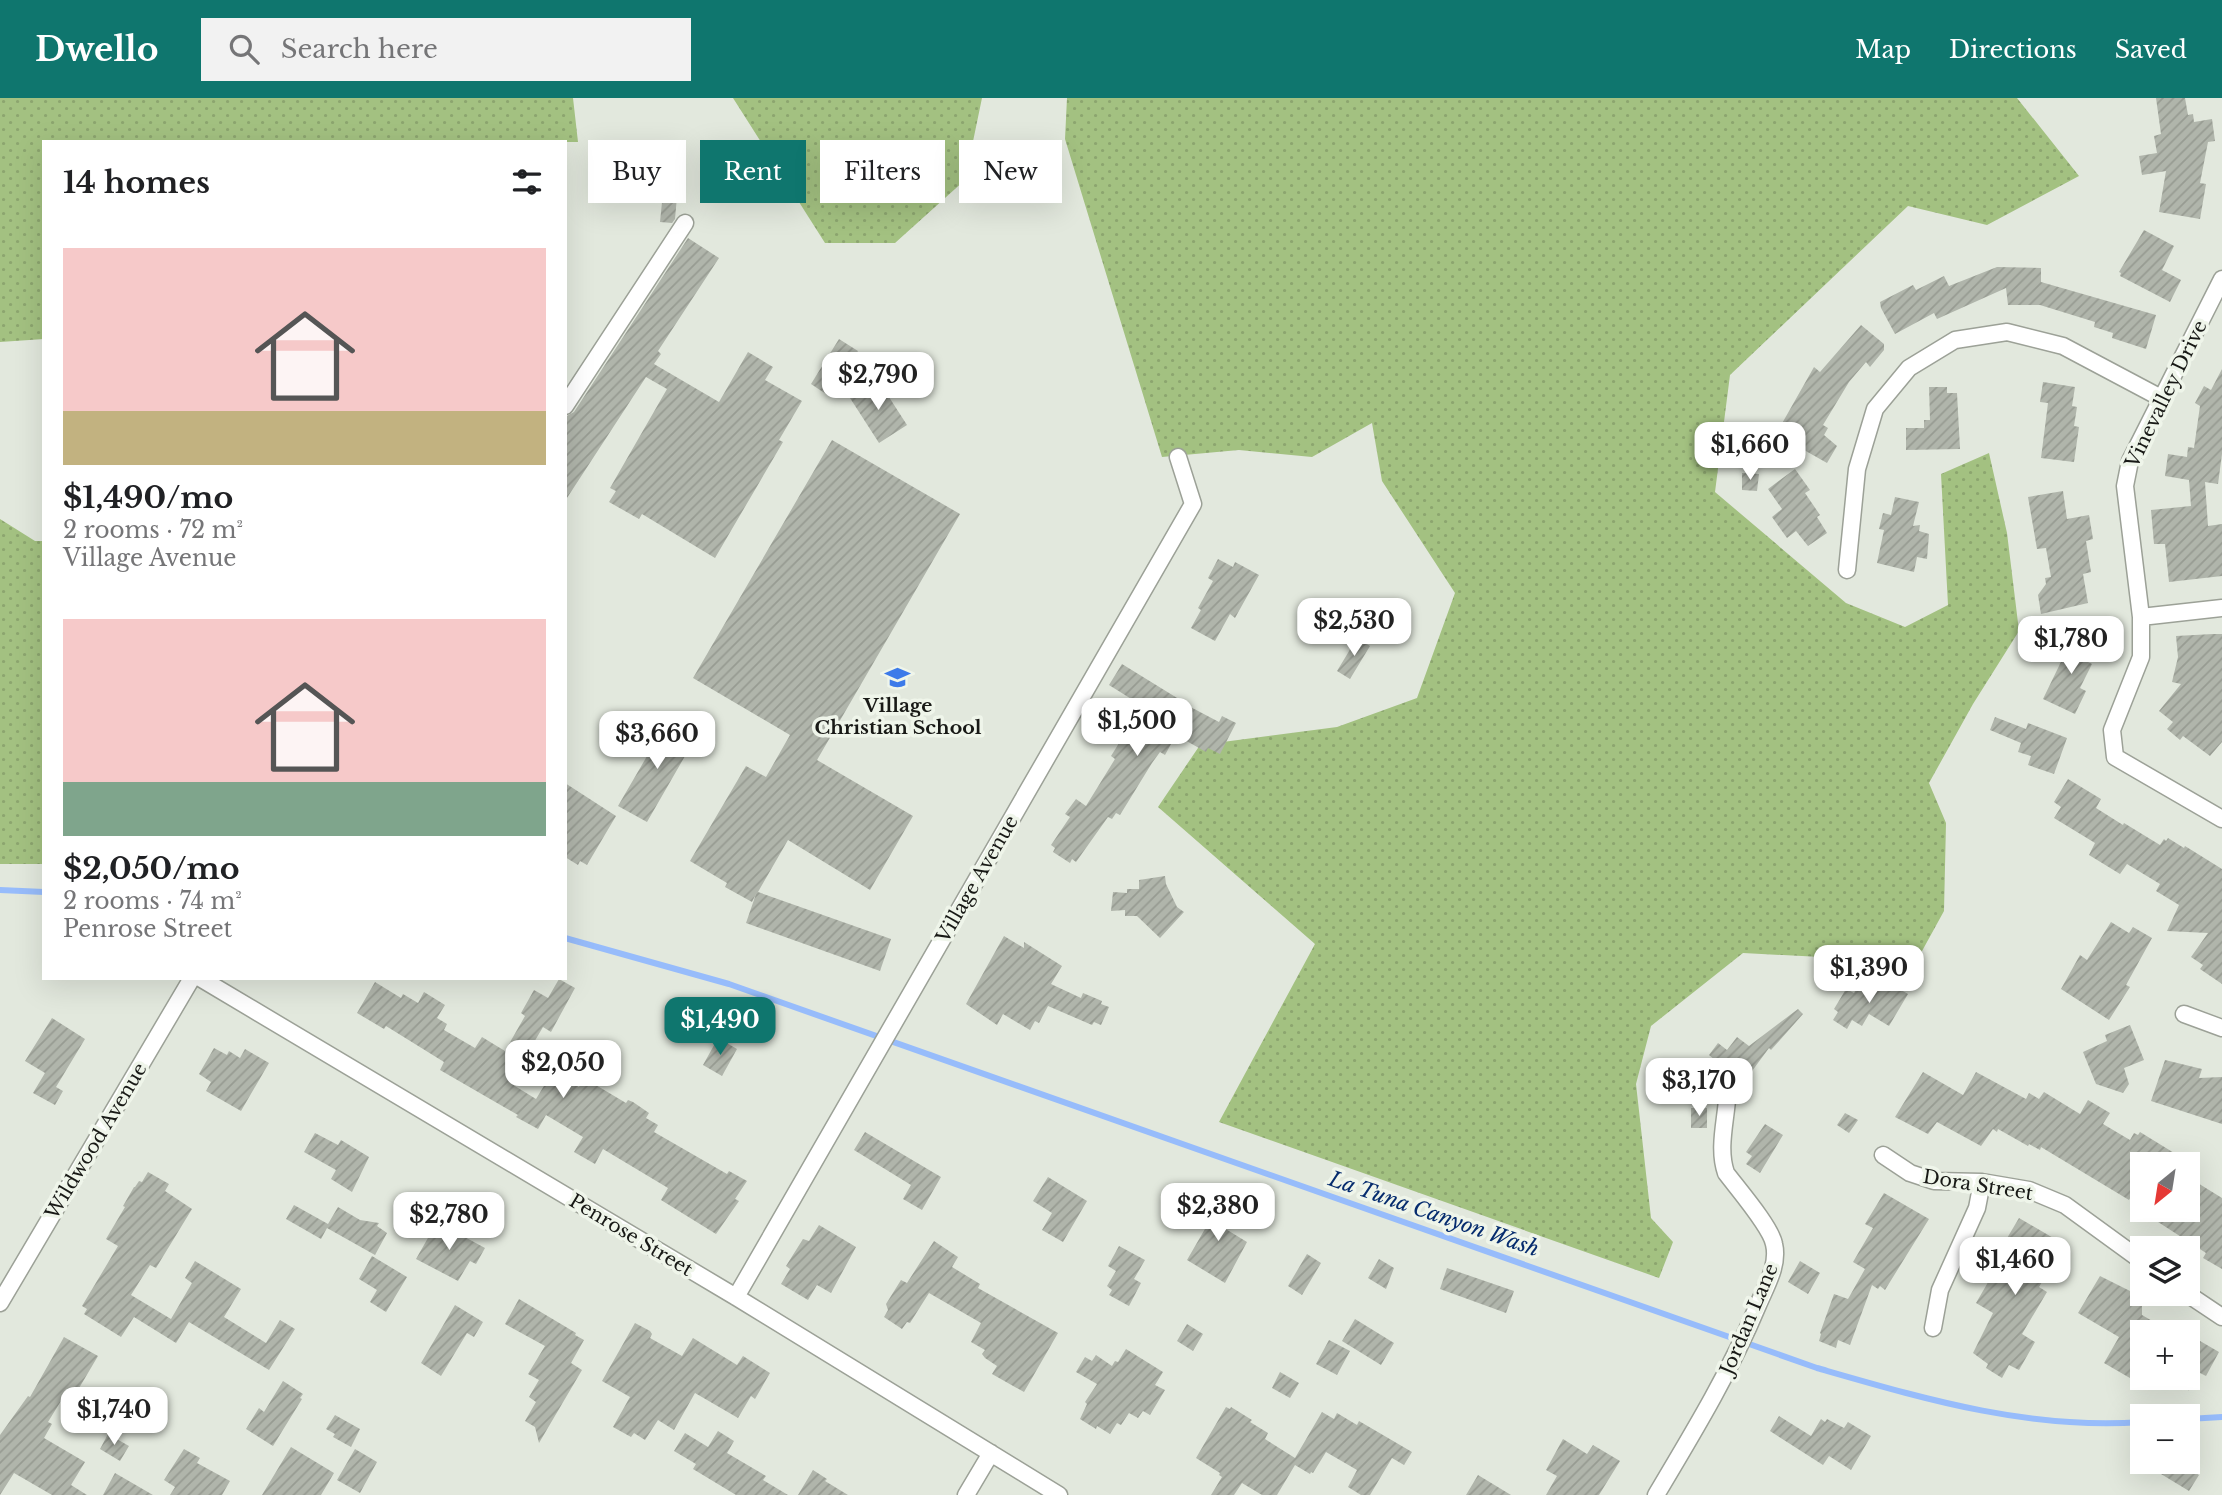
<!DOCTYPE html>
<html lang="en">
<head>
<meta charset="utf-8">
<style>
  body { margin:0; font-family:"Libre Baskerville",serif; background:#f2f2f2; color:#202124; height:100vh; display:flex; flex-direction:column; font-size:26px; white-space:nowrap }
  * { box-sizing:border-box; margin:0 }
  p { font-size:23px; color:#757577 }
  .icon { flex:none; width:38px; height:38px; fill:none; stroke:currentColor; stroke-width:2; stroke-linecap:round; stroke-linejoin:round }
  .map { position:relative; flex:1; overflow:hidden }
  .details { position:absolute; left:42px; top:42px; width:525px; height:840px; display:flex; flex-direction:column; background:#fff; border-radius:0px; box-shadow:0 7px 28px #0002 }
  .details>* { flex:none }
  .guide { position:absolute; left:588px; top:42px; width:665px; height:63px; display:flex; gap:14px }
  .needle { width:46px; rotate:210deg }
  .tools { position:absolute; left:2130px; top:1054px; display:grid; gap:14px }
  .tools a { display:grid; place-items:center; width:70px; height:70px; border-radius:0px; background:#fff; box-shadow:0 7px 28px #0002; font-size:35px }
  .price { position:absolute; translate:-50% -60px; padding:0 16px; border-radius:14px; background:#fff; color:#222; font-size:23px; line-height:46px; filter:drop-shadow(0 2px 4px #0008) }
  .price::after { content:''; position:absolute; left:50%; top:42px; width:21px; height:16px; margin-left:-10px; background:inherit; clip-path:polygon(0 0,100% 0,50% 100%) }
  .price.on { background:#0f766e; color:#fff }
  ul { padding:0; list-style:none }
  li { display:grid; align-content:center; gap:14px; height:371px; padding:0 21px }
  li span { display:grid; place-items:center; height:217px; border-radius:0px; color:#555 }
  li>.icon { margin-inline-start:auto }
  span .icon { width:126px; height:126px; fill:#fffc; stroke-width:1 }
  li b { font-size:30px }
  h2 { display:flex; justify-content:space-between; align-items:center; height:84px; padding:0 21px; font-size:30px }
  .tag { padding:0 24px; border-radius:0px; background:#fff; box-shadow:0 7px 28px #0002; font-size:24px; line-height:63px }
  .tag.on { background:#0f766e; color:#fff }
  header { display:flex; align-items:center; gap:42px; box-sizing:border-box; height:98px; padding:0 35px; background:#0f766e; color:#fff }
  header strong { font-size:33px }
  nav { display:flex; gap:38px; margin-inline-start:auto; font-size:24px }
  .search { width:490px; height:63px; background:#f2f2f2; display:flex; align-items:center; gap:18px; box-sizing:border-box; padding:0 24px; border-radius:0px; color:#757577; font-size:26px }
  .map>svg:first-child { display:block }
</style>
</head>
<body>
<header>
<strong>Dwello</strong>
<div class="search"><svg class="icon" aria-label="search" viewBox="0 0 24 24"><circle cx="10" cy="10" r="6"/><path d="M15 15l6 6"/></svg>Search here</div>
<nav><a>Map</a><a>Directions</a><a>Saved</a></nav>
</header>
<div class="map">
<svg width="2222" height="1397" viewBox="0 0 2222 1397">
  <defs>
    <pattern id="grass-dots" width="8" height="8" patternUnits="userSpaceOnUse" patternTransform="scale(1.75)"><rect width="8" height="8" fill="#a3c181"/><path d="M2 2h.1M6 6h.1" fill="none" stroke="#8ca56f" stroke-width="1.8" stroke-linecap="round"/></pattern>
    <pattern id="building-hatch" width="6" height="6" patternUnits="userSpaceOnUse" patternTransform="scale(1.75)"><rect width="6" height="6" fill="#b0b5ab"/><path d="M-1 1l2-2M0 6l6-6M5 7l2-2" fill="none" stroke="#979b92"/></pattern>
  </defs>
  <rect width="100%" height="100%" fill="#e2e8dd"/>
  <!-- grass -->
  <path fill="url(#grass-dots)" d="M0,0H573L578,44H44V241L0,244Z
    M733,0H982L965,82L895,145H825Z
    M1067,0H2017L2079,78L1987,127L1908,108L1730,277L1715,394L1846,505L1905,529L1948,507L1941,376L1989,355L2007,435L2019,533L1973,606L1929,685L1946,725L1944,813L1916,864L1743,855L1651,928L1636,986L1651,1120L1673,1144L1659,1180L1219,1024L1315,846L1158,709L1200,647L1337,629L1417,600L1455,495L1382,383L1372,325L1312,359L1239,352L1162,359L1065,41Z
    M0,421L35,443H44V766H0Z"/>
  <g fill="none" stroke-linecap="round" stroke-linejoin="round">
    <!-- stream -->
    <path stroke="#97bcfb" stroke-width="6" d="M0,792L44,794
      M565,840L729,886L1817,1270C1925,1301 2028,1332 2142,1324
      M2188,1321L2222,1319"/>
  </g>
  <!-- building -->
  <path fill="url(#building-hatch)" d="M2156,0H2185L2188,17L2193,16L2194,24L2212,21L2215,43L2208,44L2200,85L2206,86L2200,121L2159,114L2166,73L2142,77L2139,58L2157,55L2154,38L2161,36Z
    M665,75L679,76L675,121L672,125L660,124Z
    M2144,132L2174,148L2162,172L2181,182L2170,204L2120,178L2121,175L2119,174Z
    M688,140L719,160L658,253L661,256L654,266L719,304L748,254L773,269L765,282L802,303L779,342L783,344L715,460L642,416L639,421L609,404L616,393L610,390L667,291L646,279L565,403V319L574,314Z
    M1997,169L2041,170V184L2156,217L2146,251L2112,240L2113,235L2094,229L2095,224L2040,207H2008L2006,190L1937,221L1934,215L1895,236L1881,210L1880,204L1913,187L1916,192L1944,178L1949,188Z
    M1861,227L1884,246V252L1870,269L1866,264L1849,284L1823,327L1828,330L1824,337L1837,348L1827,365L1776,336L1814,269L1820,274Z
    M839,241L858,253L829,298L811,286Z
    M2222,271V356L2218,386L2205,384L2208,428L2222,426V478L2169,484L2165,446H2154L2151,412L2191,408L2189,382L2165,378L2168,356L2187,359L2188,349L2194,350L2200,308L2195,305L2204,288L2211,292Z
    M878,282L907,327L879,345L850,300Z
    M2043,284L2075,289L2072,308L2077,309L2074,328L2079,329L2074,364L2041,360L2048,305L2040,304Z
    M1929,289H1947V295H1957L1960,351L1906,352V330H1924V322H1930Z
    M832,342L960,416L817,662L913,718L870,792L788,742L758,794L891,841L880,873L746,825L756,796L752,804L725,789L727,785L690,763L746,668L766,679L790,637L693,580Z
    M1795,371L1810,392L1805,395L1820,417L1817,419L1827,435L1808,448L1796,433L1787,440L1772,419L1782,411L1768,391Z
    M1742,375L1759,376L1757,393L1742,392Z
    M2063,393L2067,421L2089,417L2093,441L2086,443L2091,474L2083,476L2088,505L2041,516L2038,497L2046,486L2045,480L2051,479L2046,450L2037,451L2028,399Z
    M1895,399L1919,404L1913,428L1920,427L1919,433L1929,436L1927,461L1917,459L1914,474L1877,465L1884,432L1879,431L1883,415L1891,417Z
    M1218,461L1233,469L1235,464L1259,477L1235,520L1230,516L1215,543L1191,530L1201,512L1198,510L1213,483L1208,480Z
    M2213,536H2222V644L2210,658L2183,638L2180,642L2167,631L2173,624L2159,613L2181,586L2172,584L2178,559L2176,538Z
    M2074,537L2096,547L2088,564L2092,566L2080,590L2086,593L2075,616L2043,601Z
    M1357,540L1370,548L1350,581L1337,573Z
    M1122,566L1182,603L1181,604L1219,624L1222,618L1236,625L1220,656L1208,650L1206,654L1176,637L1165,657L1160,654L1152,665L1120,717L1116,715L1112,721L1108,719L1076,764L1072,761L1070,765L1053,754L1055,750L1051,747L1070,719L1065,716L1076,701L1086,708L1115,661L1111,658L1126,634L1144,645L1160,619L1109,587Z
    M1995,619L2026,631L2028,625L2067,640L2054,676L2028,667L2031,658L2018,654L2021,645L1990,632Z
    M668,622L696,639L647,724L618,708Z
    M2068,681L2101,701L2096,710L2123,727L2124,725L2160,747L2164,741L2166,743L2168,740L2184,750L2185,748L2222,771V886L2200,871L2203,867L2191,859L2208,835L2167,833L2179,807L2156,793L2160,786L2127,766L2120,776L2089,757L2095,745L2054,720L2061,709L2054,704Z
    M565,685L616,718L587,767L580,763L578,767L565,759Z
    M1165,778L1166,786L1177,809L1184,814L1160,840L1137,818H1125V812L1111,813L1113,794L1127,795V791H1139V782Z
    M2111,824L2129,835L2133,829L2152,840L2126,887L2130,889L2109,922L2061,891L2080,857L2087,862Z
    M1004,838L1024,850V844L1062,868L1051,886L1081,900L1083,895L1102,903L1101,906L1109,909L1101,927L1094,924L1092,927L1048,908L1039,925L1035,923L1030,932L1003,916L997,927L966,906Z
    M559,881L575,890L551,934L543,929L510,985L536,1001L553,973L579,989L584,980L626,1005L628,1002L633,1004L649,1015L646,1020L658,1027L654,1034L727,1076L729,1073L747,1083L735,1101L739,1103L716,1136L661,1102L668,1090L603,1051L595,1066L574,1054L583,1039L546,1017L538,1031L516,1019L518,1017L440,972L444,964L386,928L384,931L357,915L375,884L401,900L403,896L418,905L424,894L445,907L437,920L447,926L444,932L475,950L482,939L505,953L525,918L521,915L534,892L548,900Z
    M1876,884L1891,893L1894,888L1908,896L1889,928L1869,916L1862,928L1852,922L1847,931L1833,922L1838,914L1834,911L1846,891L1854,895L1859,886L1870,893Z
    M1798,911L1803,916L1771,952L1769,950L1741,988L1713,967L1716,963L1709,957L1718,945L1727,952L1737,939L1749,948Z
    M52,920L85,941L56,989L63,993L55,1007L33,995L45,975L25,963Z
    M2130,927L2144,962L2124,970L2129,986L2123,995L2096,986L2083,954L2107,943L2105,937Z
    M718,940L737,951L722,978L703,967Z
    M214,950L227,957L229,953L240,960L245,951L269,965L241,1013L206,993L211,984L199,976Z
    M2165,962L2202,971L2199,980L2222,979V1026L2151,1003Z
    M1923,974L1963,997L1976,974L2026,1001L2029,995L2039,1001L2044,994L2080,1016L2088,1002L2110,1015L2103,1026L2130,1042L2134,1035L2138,1037L2140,1034L2192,1066H2142V1079L2129,1102L2041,1049L2040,1052L2029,1046L2028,1048L1998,1031L1997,1034L1993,1031L1981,1048L1937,1024L1928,1036L1895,1019Z
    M1691,1010H1707V1030H1691Z
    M1845,1015L1858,1022L1849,1035L1837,1027Z
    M1765,1026L1783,1037L1760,1075L1746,1066L1752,1058L1746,1054Z
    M865,1034L941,1079L922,1112L903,1101L911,1087L854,1052Z
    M315,1035L338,1047L341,1042L369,1059L352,1094L331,1081L336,1072L304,1054Z
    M148,1074L169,1086L165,1093L192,1111L156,1170L150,1167L131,1197L171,1221L192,1185L185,1180L195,1163L241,1191L224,1219L266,1245L280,1222L295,1231L269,1272L189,1224L176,1245L134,1219L121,1239L84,1216L87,1211L82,1208L118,1148L106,1141L125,1109L123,1108L134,1089H135L139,1083L142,1084Z
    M1048,1079L1087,1103L1063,1144L1042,1132L1052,1115L1033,1103Z
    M2188,1079L2222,1100V1171L2203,1160L2206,1155L2155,1122L2162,1111H2188Z
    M1884,1095L1929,1121L1885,1192L1880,1188L1878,1191L1872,1187L1850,1247L1838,1242L1836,1250L1819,1243L1821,1236L1820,1235L1834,1196L1848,1201L1865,1171L1853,1164L1873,1130L1865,1126Z
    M1218,1097L1237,1107L1224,1130L1247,1144L1225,1185L1187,1162L1209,1124L1205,1121Z
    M294,1107L328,1126L338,1109L360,1122L379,1125L377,1128L387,1135L375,1157L327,1130L321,1141L286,1121Z
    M2019,1120L2055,1141L2054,1143L2063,1149L2039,1189L2047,1194L2022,1236L2035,1244L2019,1272L2009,1267L2002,1280L1986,1270L1988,1266L1973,1255L1993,1215L1976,1205L2005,1155L2000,1152Z
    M437,1124L485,1150L476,1166L470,1163L458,1183L416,1161Z
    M819,1127L856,1149L831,1195L817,1187L808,1202L781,1186L790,1171L786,1168L803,1141L809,1143Z
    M934,1143L958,1159L952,1169L980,1186L978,1190L1058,1235L1024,1294L992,1276L997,1268L985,1260L982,1256L985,1252L971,1244L981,1225L929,1195L910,1225L907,1224L902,1231L884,1219L888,1212L886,1206L901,1182L907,1185Z
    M1119,1148L1145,1162L1134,1181L1141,1185L1129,1208L1109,1197L1112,1192L1107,1188L1116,1173L1108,1168Z
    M1307,1156L1321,1165L1302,1197L1288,1188Z
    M372,1158L407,1179L386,1214L370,1204L377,1192L359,1181Z
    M1379,1161L1394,1170L1386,1191L1368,1180Z
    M1800,1163L1820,1175L1808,1196L1788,1184Z
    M1447,1170L1514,1193L1506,1215L1440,1191Z
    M2100,1178L2142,1199V1217L2171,1234H2142V1287L2104,1265L2119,1239L2078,1215Z
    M519,1201L576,1235L575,1237L584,1242L571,1265L582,1272L539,1345L535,1329L525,1323L536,1304L529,1299L539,1282L528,1276L545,1248L505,1226Z
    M455,1207L483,1224L474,1239L467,1235L441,1278L421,1265Z
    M1355,1221L1394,1245L1381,1267L1342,1243Z
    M635,1225L650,1233L652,1236L650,1240L682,1258L693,1240L737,1267L743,1258L770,1275L755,1301L751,1298L738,1320L695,1295L674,1332L658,1322L645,1342L634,1335L631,1339L613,1329L630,1299L602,1283Z
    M1187,1226L1203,1236L1193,1253L1177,1243Z
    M2188,1236L2219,1254L2206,1278L2198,1274L2188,1293Z
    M64,1239L98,1258L72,1302L64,1298L48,1324L52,1326L44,1340L85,1364L71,1387L87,1397H52L14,1375L0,1397V1337L28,1298L30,1299Z
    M1329,1242L1350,1253L1337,1277L1316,1266Z
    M1126,1251L1163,1274L1155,1287L1165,1292L1150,1317L1143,1313L1138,1320L1129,1315L1121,1327L1117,1325L1110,1336L1097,1328L1096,1331L1080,1321L1087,1306L1085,1304L1097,1286L1076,1274L1085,1259L1092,1263L1096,1257L1112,1268L1115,1263L1118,1264Z
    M1280,1274L1299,1285L1290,1300L1272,1290Z
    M283,1283L303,1296L300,1300L302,1301L273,1348L246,1331L259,1310L264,1314Z
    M1226,1309L1230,1311L1231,1309L1252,1322L1250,1324L1268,1335L1265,1341L1295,1360L1322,1314L1334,1321L1337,1315L1357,1327L1359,1323L1412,1354L1404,1367L1392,1360L1370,1397H1361L1348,1389L1357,1372L1326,1354L1313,1375L1311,1374L1310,1376L1295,1367L1277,1397H1262L1242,1385L1234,1397H1211L1222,1379L1219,1377L1220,1375L1196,1360Z
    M335,1317L360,1331L351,1349L333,1339L335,1336L326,1331Z
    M1779,1318L1811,1338L1821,1321L1825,1324L1827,1321L1844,1330L1848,1324L1871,1338L1851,1372L1829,1358L1823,1367L1770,1333Z
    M718,1333L734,1343L727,1355L766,1378L763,1382L788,1397H736L693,1371L696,1366L674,1353L685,1335L708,1349Z
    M108,1336L129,1348L120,1363L100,1351Z
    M1563,1341L1587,1356L1593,1347L1620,1363L1599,1397H1546L1557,1378L1546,1372Z
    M291,1349L334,1375L321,1397H262Z
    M184,1351L200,1360L197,1365L230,1383L222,1397H170L175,1389L164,1382Z
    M355,1351L377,1364L360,1395L337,1382Z
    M2168,1363H2177L2199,1377L2189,1393L2161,1376Z
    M813,1372L827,1381L825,1383L848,1397H798Z
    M115,1375L153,1397H103Z
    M1478,1377L1511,1397H1466Z"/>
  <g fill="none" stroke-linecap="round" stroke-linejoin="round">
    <defs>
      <path id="street" d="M2222,181L2130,363L2125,388L2141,519V559L2112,632L2115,659L2222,721
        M565,308L685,125
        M1847,472L1857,371L1875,311L1909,270L1955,242L2007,234L2063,248L2161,300
        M2141,519L2222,510
        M200,880L736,1199L1059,1397
        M2184,916L2222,930
        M1883,1057L1910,1075L1934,1083L1982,1084L2029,1092L2065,1107L2142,1163
        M2186,1195L2222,1219
        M736,1199L1193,406L1178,359
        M0,1205L192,880
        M1933,1230L1940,1192L1977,1110L1982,1084
        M966,1397L991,1355
        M1656,1397C1693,1335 1730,1274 1758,1207C1766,1188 1779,1167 1774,1146C1771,1129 1738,1091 1726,1075C1718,1052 1725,1026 1727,1002"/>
    </defs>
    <!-- street casing -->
    <use href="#street" stroke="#9ca197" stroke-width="19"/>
    <!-- street -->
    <use href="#street" stroke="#fff" stroke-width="16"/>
  </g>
  <!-- icons -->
  <defs>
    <symbol id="school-bare" viewBox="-9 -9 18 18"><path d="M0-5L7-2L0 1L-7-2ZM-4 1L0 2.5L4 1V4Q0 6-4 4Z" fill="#3c7ae9" stroke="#eff5ea" stroke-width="2.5" paint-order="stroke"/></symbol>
  </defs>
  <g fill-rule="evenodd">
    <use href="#school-bare" x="880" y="562" width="35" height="35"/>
  </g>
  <g text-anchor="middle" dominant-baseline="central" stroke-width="7" stroke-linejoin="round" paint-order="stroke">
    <!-- street labels -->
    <g font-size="19" fill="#181916" stroke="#eff5ea">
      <text transform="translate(2166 296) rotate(-64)">Vinevalley Drive</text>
      <text transform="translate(977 781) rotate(-60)">Village Avenue</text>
      <text transform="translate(96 1043) rotate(-59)">Wildwood Avenue</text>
      <text transform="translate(1978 1087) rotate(9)">Dora Street</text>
      <text transform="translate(631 1137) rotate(31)">Penrose Street</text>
      <text transform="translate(1749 1221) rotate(-67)">Jordan Lane</text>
    </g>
    <!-- poi labels -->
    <g font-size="19" font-weight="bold" fill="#181916" stroke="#eff5ea">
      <text x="898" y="607">Village<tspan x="898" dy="22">Christian School</tspan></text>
    </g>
    <!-- water labels -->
    <g font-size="21" font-style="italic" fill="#062c6e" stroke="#eff5ea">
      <text transform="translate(1434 1116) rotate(19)">La Tuna Canyon Wash</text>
    </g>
  </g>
</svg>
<div class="tools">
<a><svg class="needle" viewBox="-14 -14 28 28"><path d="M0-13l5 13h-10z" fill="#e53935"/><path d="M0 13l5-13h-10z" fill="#757577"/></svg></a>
<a><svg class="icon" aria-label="layers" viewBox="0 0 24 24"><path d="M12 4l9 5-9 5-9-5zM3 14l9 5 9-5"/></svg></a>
<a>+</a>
<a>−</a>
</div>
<b class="price" style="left:878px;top:314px">$2,790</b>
<b class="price" style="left:1750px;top:384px">$1,660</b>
<b class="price" style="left:1354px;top:560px">$2,530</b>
<b class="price" style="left:2071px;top:578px">$1,780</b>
<b class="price" style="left:1137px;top:660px">$1,500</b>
<b class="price" style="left:657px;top:673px">$3,660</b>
<b class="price" style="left:1869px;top:907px">$1,390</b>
<b class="price on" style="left:720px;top:959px">$1,490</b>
<b class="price" style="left:563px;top:1002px">$2,050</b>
<b class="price" style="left:1699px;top:1020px">$3,170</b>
<b class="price" style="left:1218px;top:1145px">$2,380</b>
<b class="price" style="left:449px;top:1154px">$2,780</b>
<b class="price" style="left:2015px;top:1199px">$1,460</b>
<b class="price" style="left:114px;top:1349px">$1,740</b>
<div class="guide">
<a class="tag">Buy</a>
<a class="tag on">Rent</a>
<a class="tag">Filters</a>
<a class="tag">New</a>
</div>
<section class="details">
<h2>14 homes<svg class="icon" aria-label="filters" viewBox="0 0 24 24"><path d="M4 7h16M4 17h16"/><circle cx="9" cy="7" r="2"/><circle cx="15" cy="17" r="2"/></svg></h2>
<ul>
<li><span style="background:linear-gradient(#f6c9c9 75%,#c2b280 0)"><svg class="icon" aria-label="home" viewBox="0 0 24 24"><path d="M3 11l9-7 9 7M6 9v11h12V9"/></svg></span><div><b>$1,490/mo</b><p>2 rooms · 72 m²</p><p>Village Avenue</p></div></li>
<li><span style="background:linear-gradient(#f6c9c9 75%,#7fa58c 0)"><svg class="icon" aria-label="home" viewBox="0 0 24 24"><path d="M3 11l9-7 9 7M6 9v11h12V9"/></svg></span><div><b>$2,050/mo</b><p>2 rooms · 74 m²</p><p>Penrose Street</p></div></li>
</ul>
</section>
</div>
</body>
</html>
